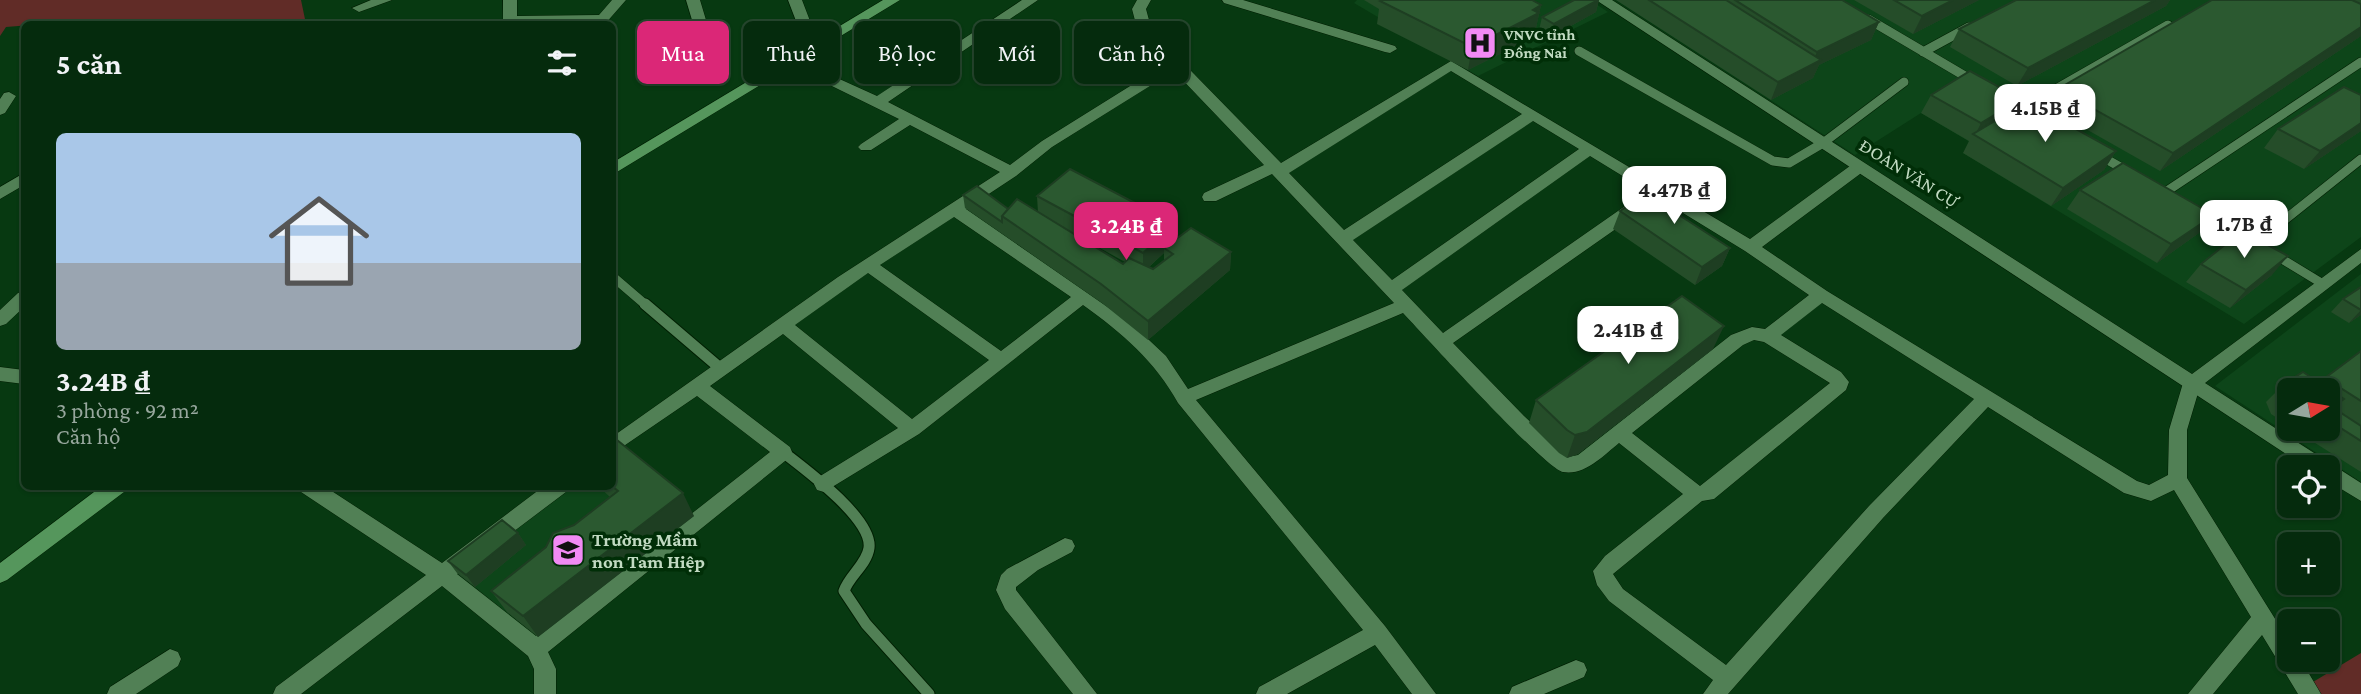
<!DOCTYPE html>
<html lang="vi">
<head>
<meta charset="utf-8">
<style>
  body { margin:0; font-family:"Crimson Pro",serif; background:#13371b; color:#f1f3f6; height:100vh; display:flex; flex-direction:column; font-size:26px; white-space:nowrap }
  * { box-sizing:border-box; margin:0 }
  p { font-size:23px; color:#97a79d }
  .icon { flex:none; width:38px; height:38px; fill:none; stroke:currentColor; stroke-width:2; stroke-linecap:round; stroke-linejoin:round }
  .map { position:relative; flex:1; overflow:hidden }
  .side { position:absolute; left:21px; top:21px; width:595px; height:469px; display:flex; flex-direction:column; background:#052b0d; border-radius:10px; box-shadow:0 2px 5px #0004,0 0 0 2px #26472e }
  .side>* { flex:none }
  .hud { position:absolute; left:637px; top:21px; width:665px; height:63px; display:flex; gap:14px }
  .needle { width:46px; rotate:79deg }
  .fabs { position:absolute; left:2277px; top:378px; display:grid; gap:14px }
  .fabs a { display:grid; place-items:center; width:63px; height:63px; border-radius:10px; background:#052b0d; box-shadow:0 2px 5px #0004,0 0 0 2px #26472e; font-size:35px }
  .price { position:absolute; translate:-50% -60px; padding:0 16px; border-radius:14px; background:#fff; color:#222; font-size:23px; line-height:46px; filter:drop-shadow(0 2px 4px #0008) }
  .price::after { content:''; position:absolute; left:50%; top:42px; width:21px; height:16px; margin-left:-10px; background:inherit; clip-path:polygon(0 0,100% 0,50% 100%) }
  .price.on { background:#db2777; color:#fff }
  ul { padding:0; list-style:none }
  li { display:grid; align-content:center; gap:14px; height:371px; padding:0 35px }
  li span { display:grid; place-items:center; height:217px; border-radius:10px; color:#555 }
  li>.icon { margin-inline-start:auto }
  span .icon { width:126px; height:126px; fill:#fffc; stroke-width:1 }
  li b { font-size:30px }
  h2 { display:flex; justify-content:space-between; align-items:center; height:84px; padding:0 35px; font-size:30px }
  .chip { padding:0 24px; border-radius:10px; background:#052b0d; box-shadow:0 2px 5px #0004,0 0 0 2px #26472e; font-size:24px; line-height:63px }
  .chip.on { background:#db2777; color:#fff }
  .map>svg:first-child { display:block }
</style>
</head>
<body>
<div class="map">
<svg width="2361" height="694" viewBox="0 0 2361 694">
  <rect width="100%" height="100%" fill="#073911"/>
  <!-- built -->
  <path fill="#0d4519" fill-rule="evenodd" d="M1357,0H1590L1608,12L1478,76L1354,3Z
    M1616,0H2361V237L2244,324L1963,153L1975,145L1921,113L1855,155Z
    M2361,274V482L2215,386ZM2289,390H2328V429H2289Z
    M612,486L694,516L538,637L457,573L570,487Z"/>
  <!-- green -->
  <path fill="#612c27" d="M0,0H301L306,24H104L106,19L6,27L0,36Z
    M2361,653V694H2320L2313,682Z"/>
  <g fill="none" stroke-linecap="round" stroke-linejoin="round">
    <defs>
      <path id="lane-far1" d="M1868,19L1975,82
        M1579,51L1773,161L1789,163L1823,143L1904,82
        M1923,52L1969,27
        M2021,109L2168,25
        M2097,154L2129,172
        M2164,193L2361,62
        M2200,214L2234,230L2252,233L2272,230L2361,159
        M2272,253L2323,284
        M612,276L647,306"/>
      <path id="lane" d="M645,304L720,368
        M783,452C805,469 873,519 869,548C867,564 849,576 844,591L866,624L929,694"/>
      <path id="street" d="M371,0H392L359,12L352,8Z
        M503,0H517V16L599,15L612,0H626L605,24H500L503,19Z
        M686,0H700L709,30L707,33H697L695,30Z
        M788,0H802L820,47L818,50L813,51L806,47Z
        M1022,0H1038L888,102L1010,165L1042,141L1167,63L1138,32L1132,9L1137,0H1151L1146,9L1152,31L1281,163L1451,61L1750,239L1854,163H1864L1867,167L1864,171L1762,247L1827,291L2137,481L2149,485L2168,475L2169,430L2183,383L2186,378H2198L2201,383L2187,430V478L2289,641V660H2301L2321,694H2298L2262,635L2213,694H2188L2251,617L2174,490L2151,501L2124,493L1988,407L1883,518L1728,694H1703L1713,680L1609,601L1597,585L1593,571L1605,556L1683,494L1619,443C1604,455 1585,476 1563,472C1545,469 1425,336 1403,313L1196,400L1385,626L1436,694H1412L1375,645L1287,694H1256L1259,687L1363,630L1178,403C1155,361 1122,333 1083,305L919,434L824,492L817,490L814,484L817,478L898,428L783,334L710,386L790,447L792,452L790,457L548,652L556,669V694H534V669L528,656L442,586L301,694H273L276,687L426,575L301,492L299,486H324L442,563L544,486H568L566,492L457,574L536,636L770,452L697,396L612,454V437L838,277L1000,172L910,125L871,150H861L858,147L861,144L899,119L781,61L783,58H793L877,96ZM1174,71L1264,165L1204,193L1202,197L1204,201H1216L1272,174L1394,303L1188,389L1166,356L1132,324L966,209L1016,176L1052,147ZM1451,71L1522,114L1344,230L1289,173ZM1533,121L1579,149L1392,280L1353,240ZM1590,156L1745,251L1809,295L1765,329L1752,327L1731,335L1578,455L1568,457L1524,416L1453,343L1640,212L1642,208L1640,204H1628L1443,333L1402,290ZM954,217L1071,297L1001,351L880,265ZM868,273L989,360L912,419L795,325ZM1822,303L1974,399L1869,506L1726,665L1623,589L1613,574L1702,501L1714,499L1846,390L1849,382L1841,372L1781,335ZM1754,340L1764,342L1830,383L1700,486L1632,433L1743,345Z
        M1222,0H1243L1395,46L1397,49L1390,53L1385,52L1224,3Z
        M9,92L16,96L5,113L0,115V99L4,93Z
        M24,173V185L0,199V187Z
        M24,291V307L6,324L0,326V310L18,293Z
        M0,367L24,370V384L0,381Z
        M1065,538L1072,540L1075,546L1072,552L1038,570L1016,587V590L1097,694H1073L1005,609L996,590L1001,575L1007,569Z
        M170,649L178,652L181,659L178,666L136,694H107L110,687Z
        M1576,660L1584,663L1587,670L1584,677L1544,694H1509L1512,687Z"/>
      <path id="secondary" d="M1596,0H1612L2192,374L2361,249V263L2205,383L2361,483V501L2328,481V467H2306Z"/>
      <path id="primary" d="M883,0H900L612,175V163Z
        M102,486H126L124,492L7,580L0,583V563Z"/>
    </defs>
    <!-- lane-far1 casing -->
    <use href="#lane-far1" stroke="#001e02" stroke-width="10"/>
    <!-- lane casing -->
    <use href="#lane" stroke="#001e02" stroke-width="13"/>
    <!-- street casing -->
    <use href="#street" stroke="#001e02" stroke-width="1"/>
    <!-- secondary casing -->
    <use href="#secondary" stroke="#001e02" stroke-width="1"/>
    <!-- primary casing -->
    <use href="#primary" stroke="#001e02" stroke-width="1"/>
    <!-- lane-far1 -->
    <use href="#lane-far1" stroke="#518055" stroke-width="9"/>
    <!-- lane -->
    <use href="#lane" stroke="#518055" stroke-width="11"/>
    <!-- street -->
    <use href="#street" fill="#518055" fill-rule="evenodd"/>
    <!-- secondary -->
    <use href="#secondary" fill="#518055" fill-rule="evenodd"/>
    <!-- primary -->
    <use href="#primary" fill="#55965c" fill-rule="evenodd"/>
  </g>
  <!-- wall -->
  <path fill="#254d29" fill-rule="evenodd" d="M1364,0H1532L1541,5L1534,37L1468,70L1377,24L1379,9Z
    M1574,0H1599L1596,12L1551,37L1539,30L1542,17Z
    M1616,0H1842L1879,22L1871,40L1819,65L1813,78L1771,100Z
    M1854,0H1979L1913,34Z
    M2016,0H2170L2166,6L2017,86L1950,47L1959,29Z
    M2212,0H2361V36L2160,171L2047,107L2058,89Z
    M1931,95L2021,99L2015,109L2116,151L2104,170L2051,206L1963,153L1969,141L1921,113Z
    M2361,95V131L2304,169L2264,148L2278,129Z
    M2080,190L2199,233L2157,263L2067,209Z
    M963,195L1008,209L1038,213L1037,196L1175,240L1231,252L1230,270L1148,340L1102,303L965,208ZM1062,227L1125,262L1123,264ZM1164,253V261L1153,269L1149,267Z
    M1686,203L1681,217L1730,248L1722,266L1695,285L1613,229L1620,211Z
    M2201,264L2272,275L2230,308L2186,282Z
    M2361,287V315L2349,323L2331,312L2343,299Z
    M1713,349L1578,454L1567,458L1559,453L1529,423L1536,400Z
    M2361,351V472L2293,429H2328V390H2289V426L2271,414L2266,402L2284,384L2319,383L2325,378Z
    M598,486H612L694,516L538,637L507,612L491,591L610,497Z
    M518,533L526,545L475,587L457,573L448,561Z"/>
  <!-- shaded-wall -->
  <path fill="#1e3e22" d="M1598,0H1599L1596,12L1551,37L1554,24Z
    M1953,0H1979L1913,34L1922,16Z
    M2155,0H2170L2166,6L2017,86L2028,68Z
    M1541,5L1534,37L1468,70L1472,47Z
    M1879,22L1871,40L1819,65L1813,78L1771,100L1778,82L1811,65L1817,52Z
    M2361,27V36L2160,171L2173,153Z
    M2021,99L2010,117L1975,135L1981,123Z
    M2361,123V131L2304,169L2320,151Z
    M2116,151L2104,170L2051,206L2063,188Z
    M1686,203L1679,222L1673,211Z
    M2214,215L2199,233L2157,263L2171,244Z
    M1175,224V243L1164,248V253L1143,272V253Z
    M1730,248L1722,266L1695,285L1702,267Z
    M1231,252L1230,270L1148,340V321Z
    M2288,256L2272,275L2230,308L2246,290Z
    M2361,310V315L2349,323Z
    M1724,326L1713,349L1578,454L1567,458L1575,435Z
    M683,493L694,516L538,637L523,616Z
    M518,533L526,545L475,587L466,575Z"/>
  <!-- building -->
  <path fill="#2b5930" stroke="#1e3e22" stroke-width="2" d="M1382,0H1532L1541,5L1533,10L1539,13L1472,47L1380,1Z
    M1574,0H1598L1554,24L1542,17Z
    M1649,0H1726L1821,60L1778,82Z
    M1735,0H1842L1879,22L1817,52Z
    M1894,0H1953L1922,16Z
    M2016,0H2155L2028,68L1959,29Z
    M2212,0H2352L2361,4V27L2173,153L2058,89Z
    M1970,71L2021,99L1981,123L1931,95Z
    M2344,87L2361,95V123L2320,151L2278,129Z
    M2027,102L2116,151L2063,188L1973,134Z
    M2123,163L2214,215L2171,244L2080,190Z
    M1070,169L1175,224L1143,253L1037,196Z
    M1659,185L1686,203L1673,211L1730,248L1702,267L1620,211Z
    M977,186L1008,209L1002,216V222L963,195Z
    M1017,199L1123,264L1129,258L1153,269L1173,254L1164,248L1191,228L1231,252L1148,321L1101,284L1002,216Z
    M2242,231L2288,256L2246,290L2201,264Z
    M2361,287V310L2343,299Z
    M1682,296L1724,326L1587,432L1575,435L1567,430L1536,400Z
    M2361,351V401L2325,378Z
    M2303,372L2344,399L2332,407L2361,426V441L2328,420V390H2289V396L2284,384Z
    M612,436L683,493L523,616L491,591L546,547L553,533L574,525L618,491L612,486Z
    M502,520L518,533L466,575L448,561Z"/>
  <!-- icons -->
  <defs>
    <symbol id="hospital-square" viewBox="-11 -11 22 22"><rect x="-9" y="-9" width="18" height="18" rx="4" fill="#f18af4" stroke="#002e07"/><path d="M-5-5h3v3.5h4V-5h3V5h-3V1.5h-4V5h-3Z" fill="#111"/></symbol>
    <symbol id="school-square" viewBox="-11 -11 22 22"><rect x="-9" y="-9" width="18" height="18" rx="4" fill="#f18af4" stroke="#002e07"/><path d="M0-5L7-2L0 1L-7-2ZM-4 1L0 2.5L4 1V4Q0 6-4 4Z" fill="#111"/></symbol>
  </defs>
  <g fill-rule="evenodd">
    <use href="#hospital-square" x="1461" y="24" width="38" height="38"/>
    <use href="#school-square" x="549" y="531" width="38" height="38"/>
  </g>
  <g text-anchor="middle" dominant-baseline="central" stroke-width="7" stroke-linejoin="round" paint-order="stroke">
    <!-- far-poi labels -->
    <g font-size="16" font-weight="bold" fill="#c1dac2" stroke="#002e07" text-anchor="start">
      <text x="1504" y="34">VNVC tỉnh<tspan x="1504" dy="18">Đồng Nai</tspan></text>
    </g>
    <!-- street labels -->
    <g font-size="19" fill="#c1dac2" stroke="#002e07">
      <text transform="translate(1909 173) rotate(32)">ĐOÀN VĂN CỰ</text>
    </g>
    <!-- poi labels -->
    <g font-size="19" font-weight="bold" fill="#c1dac2" stroke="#002e07" text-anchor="start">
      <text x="592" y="539">Trường Mầm<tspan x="592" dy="22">non Tam Hiệp</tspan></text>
    </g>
  </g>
</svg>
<div class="fabs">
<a><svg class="needle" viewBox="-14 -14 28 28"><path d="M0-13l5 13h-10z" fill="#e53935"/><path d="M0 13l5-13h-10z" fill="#97a79d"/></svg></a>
<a><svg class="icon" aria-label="locate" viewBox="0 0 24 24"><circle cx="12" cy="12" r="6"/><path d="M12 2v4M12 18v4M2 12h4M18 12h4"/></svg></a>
<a>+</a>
<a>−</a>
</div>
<b class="price" style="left:2045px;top:144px">4.15B ₫</b>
<b class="price" style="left:1674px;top:226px">4.47B ₫</b>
<b class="price" style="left:2244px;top:260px">1.7B ₫</b>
<b class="price on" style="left:1126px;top:262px">3.24B ₫</b>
<b class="price" style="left:1628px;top:366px">2.41B ₫</b>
<div class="hud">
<a class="chip on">Mua</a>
<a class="chip">Thuê</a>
<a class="chip">Bộ lọc</a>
<a class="chip">Mới</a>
<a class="chip">Căn hộ</a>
</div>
<section class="side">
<h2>5 căn<svg class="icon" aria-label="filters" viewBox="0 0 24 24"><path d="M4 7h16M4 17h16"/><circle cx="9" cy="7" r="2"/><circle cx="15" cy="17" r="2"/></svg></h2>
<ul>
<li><span style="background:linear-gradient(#a9c7e8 60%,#9aa5b1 0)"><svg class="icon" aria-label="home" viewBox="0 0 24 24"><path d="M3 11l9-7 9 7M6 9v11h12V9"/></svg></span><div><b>3.24B ₫</b><p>3 phòng · 92 m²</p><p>Căn hộ</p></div></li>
</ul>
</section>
</div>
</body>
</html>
